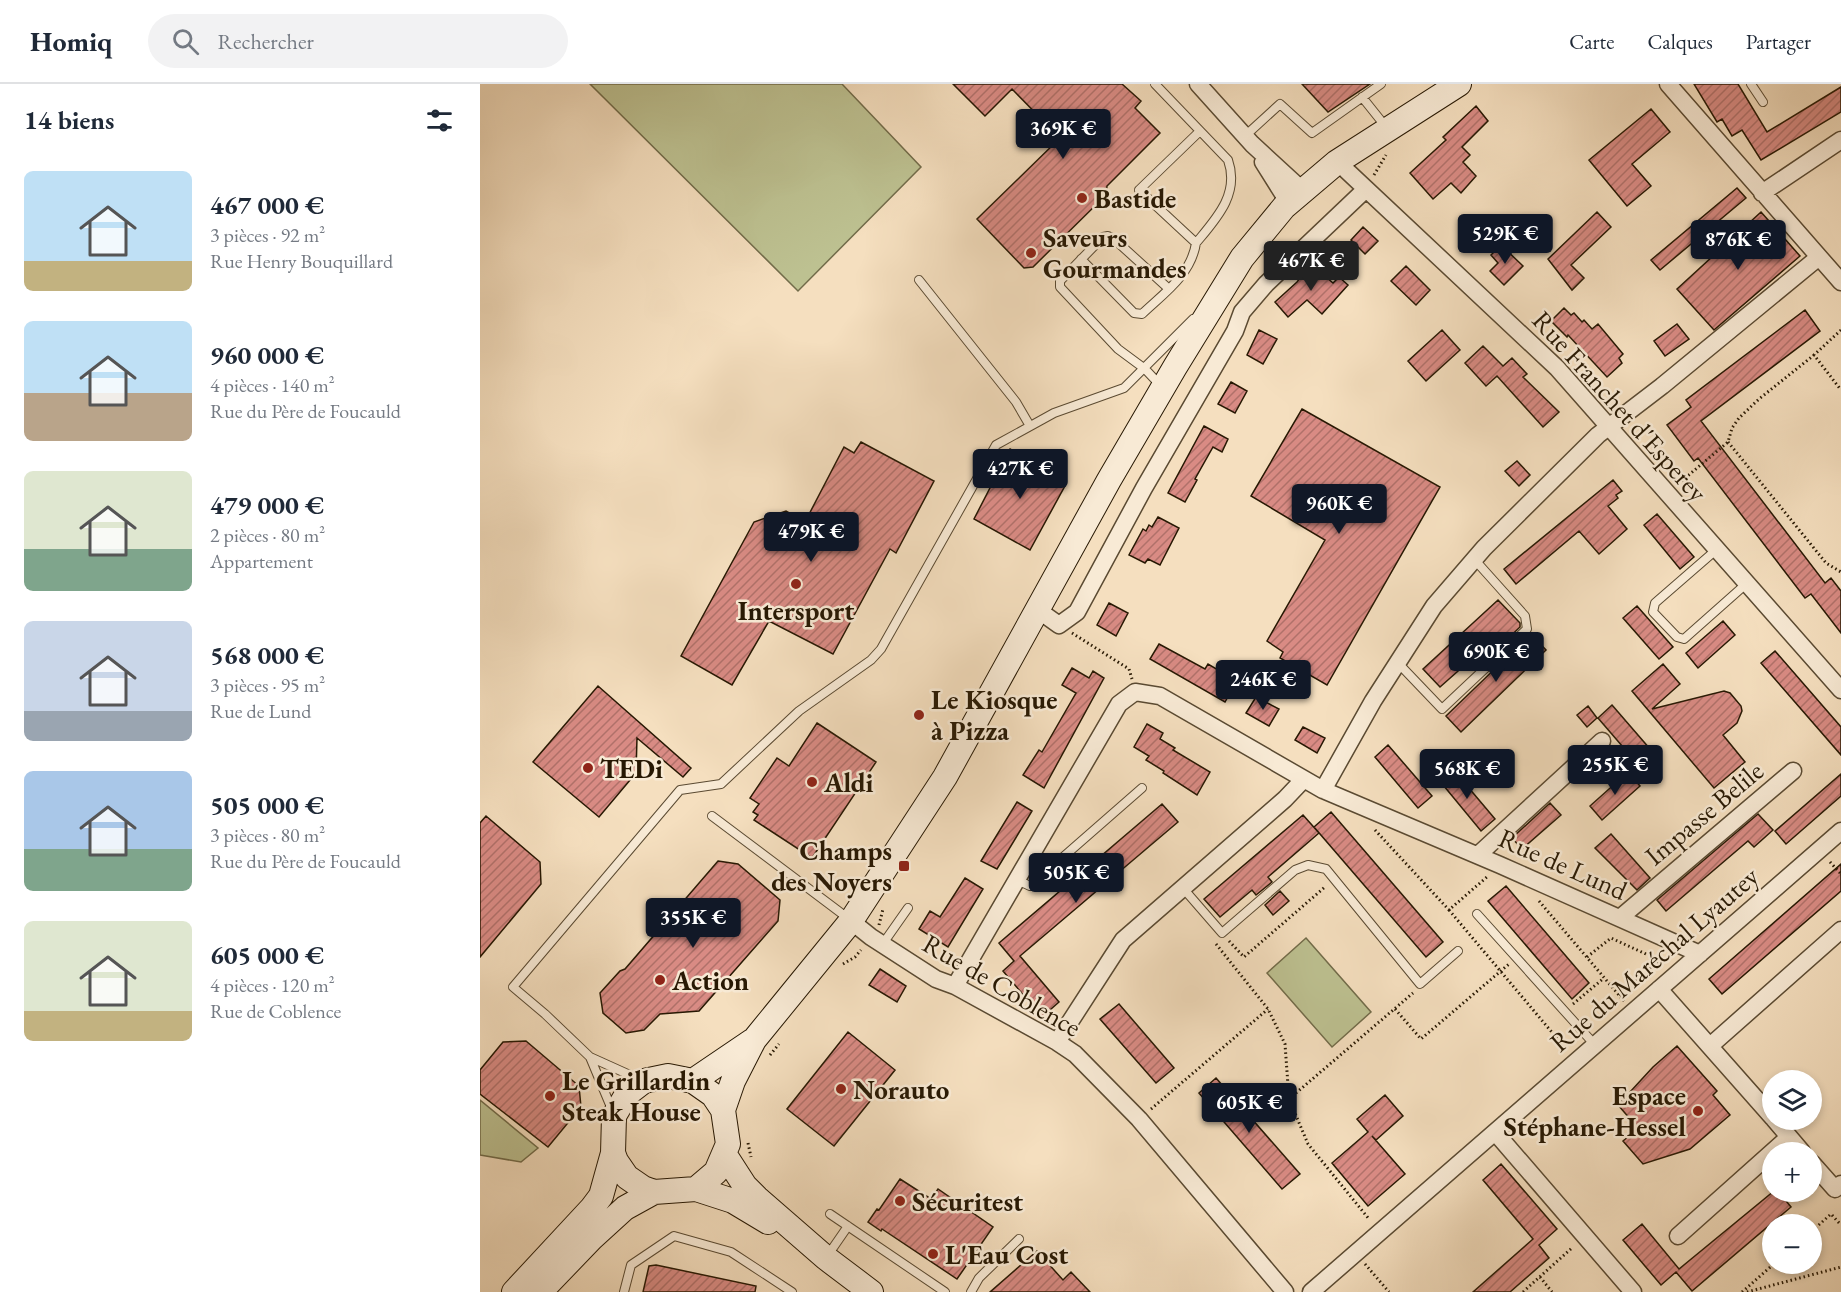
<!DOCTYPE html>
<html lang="fr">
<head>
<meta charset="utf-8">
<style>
  body { margin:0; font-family:"EB Garamond",serif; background:#f2f2f3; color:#1f2937; height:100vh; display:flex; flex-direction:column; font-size:22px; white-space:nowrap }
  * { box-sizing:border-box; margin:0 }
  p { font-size:20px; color:#747a83 }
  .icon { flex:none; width:33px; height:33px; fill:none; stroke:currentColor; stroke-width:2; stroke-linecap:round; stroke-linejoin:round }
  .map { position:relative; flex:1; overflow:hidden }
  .details { display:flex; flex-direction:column; background:#fff; width:480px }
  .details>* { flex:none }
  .controls { position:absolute; left:1282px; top:986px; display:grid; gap:12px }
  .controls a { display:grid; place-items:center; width:60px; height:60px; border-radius:50%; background:#fff; box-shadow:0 3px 9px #0003; font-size:30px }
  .price { position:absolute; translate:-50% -51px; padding:0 14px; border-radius:6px; background:#111827; color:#fff; font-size:20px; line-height:39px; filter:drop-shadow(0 2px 3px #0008) }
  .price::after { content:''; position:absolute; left:50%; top:36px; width:18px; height:14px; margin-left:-9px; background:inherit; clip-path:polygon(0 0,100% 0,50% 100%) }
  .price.active { background:#222; color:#fff }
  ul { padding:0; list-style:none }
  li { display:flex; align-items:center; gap:18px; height:150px; padding:0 24px }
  li span { display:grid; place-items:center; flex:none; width:168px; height:120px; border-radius:9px; color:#555 }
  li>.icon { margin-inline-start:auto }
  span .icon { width:72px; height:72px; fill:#fffc; stroke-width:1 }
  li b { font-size:26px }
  h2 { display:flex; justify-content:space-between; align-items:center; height:72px; padding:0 24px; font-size:26px }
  header { display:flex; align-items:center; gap:36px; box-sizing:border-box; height:84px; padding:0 30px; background:#fff; border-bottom:2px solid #e0e1e3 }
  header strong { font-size:28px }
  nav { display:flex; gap:33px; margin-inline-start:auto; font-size:21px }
  .search { width:420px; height:54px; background:#f2f2f3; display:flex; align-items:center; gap:15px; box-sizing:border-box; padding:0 21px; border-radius:33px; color:#747a83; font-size:22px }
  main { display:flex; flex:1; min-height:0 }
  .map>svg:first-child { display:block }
</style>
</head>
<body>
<header>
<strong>Homiq</strong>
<div class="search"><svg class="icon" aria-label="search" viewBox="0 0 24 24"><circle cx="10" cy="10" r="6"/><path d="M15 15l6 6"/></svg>Rechercher</div>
<nav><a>Carte</a><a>Calques</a><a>Partager</a></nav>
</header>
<main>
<section class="details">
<h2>14 biens<svg class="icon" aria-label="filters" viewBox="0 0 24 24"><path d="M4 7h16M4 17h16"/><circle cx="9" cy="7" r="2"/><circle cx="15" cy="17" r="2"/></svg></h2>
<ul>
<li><span style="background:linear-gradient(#bfe0f5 75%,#c2b280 0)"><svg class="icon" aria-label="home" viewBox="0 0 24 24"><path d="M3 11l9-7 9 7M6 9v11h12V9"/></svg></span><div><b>467 000 €</b><p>3 pièces · 92 m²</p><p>Rue Henry Bouquillard</p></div></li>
<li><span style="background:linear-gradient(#bfe0f5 60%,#b9a48a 0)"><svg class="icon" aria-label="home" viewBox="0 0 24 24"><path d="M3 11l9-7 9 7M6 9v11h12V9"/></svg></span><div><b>960 000 €</b><p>4 pièces · 140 m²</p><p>Rue du Père de Foucauld</p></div></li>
<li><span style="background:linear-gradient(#dfe7d0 65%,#7fa58c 0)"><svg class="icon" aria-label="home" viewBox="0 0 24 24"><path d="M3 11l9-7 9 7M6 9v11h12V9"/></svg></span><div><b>479 000 €</b><p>2 pièces · 80 m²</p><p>Appartement</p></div></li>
<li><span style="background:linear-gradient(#c9d6e8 75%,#9aa5b1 0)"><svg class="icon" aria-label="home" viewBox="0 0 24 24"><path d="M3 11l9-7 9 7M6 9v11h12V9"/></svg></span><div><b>568 000 €</b><p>3 pièces · 95 m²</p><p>Rue de Lund</p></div></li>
<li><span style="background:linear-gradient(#a9c7e8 65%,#7fa58c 0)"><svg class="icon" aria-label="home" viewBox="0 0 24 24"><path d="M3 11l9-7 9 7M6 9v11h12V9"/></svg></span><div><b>505 000 €</b><p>3 pièces · 80 m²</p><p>Rue du Père de Foucauld</p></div></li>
<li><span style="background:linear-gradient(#dfe7d0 75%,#c2b280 0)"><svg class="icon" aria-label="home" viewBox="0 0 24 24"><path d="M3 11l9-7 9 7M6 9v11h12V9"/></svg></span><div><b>605 000 €</b><p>4 pièces · 120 m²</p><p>Rue de Coblence</p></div></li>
</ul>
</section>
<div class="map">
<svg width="1361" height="1208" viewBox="0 0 1361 1208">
  <defs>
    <pattern id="building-hatch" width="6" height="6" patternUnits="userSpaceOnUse" patternTransform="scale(1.5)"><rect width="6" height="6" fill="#d98b84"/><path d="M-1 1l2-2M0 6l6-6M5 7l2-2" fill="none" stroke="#b0716a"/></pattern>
  </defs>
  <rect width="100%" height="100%" fill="#f5dfbf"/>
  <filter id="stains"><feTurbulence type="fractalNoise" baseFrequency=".00333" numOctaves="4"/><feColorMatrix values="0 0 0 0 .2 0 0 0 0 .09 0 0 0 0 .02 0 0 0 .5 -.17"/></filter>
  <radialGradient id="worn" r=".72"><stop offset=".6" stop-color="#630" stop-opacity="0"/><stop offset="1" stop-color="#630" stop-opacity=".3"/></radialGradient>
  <!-- grass -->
  <path fill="#bdc191" stroke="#726c4a" stroke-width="1.5" d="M110,0H362L441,83L318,207Z
    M826,854L891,928L852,963L787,889Z
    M0,1016L58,1064L41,1078L0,1071Z"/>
  <!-- building -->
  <path fill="url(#building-hatch)" stroke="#271803" stroke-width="1.5" d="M473,0H642L661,17L655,24L680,49L627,102L626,111L553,183L544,184L497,135L580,54L532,5L505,32Z
    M822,0H890L848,28Z
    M1214,0H1258L1287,48L1361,3V28L1281,76L1262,46L1252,52L1242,35L1237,38Z
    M996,22L1008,37L982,63L990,71L983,78L996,92L981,109L971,99L953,115L930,89L966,56L963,53Z
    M1171,25L1190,48L1152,80L1171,102L1147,122L1109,76Z
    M1257,104L1266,114L1180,186L1171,176Z
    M1117,128L1131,143L1091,181L1104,194L1092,206L1068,175Z
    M1281,128L1320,172L1234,246L1197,205Z
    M883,143L898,157L885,170L871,156Z
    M1021,161L1043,182L1024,201L1010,187L1018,179L1011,171Z
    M831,180L853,199L859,193L868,201L842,230L827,216L808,233L795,218L817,198Z
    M926,182L950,206L936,221L911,197Z
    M1084,224L1091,231L1094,229L1102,238L1104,236L1112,245L1118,240L1143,270L1139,274L1142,279L1127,293L1088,251L1087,253L1071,237Z
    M1325,226L1340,247L1221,337L1345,499L1351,494L1361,507V549L1331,510L1325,514L1218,374L1214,377L1187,341L1211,323L1206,316Z
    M1197,240L1209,255L1185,272L1174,257Z
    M779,246L797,255L783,280L767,271Z
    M962,246L980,266L946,297L928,277Z
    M1003,262L1023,282L1032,274L1047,290L1043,293L1079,328L1063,343L1017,292L1006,302L985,279Z
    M751,298L767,307L755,329L738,320Z
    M822,325L960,403L847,601L800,574L803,568L787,557L845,456L771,412Z
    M724,342L748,355L742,368L733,363L715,395L717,396L705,418L688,409Z
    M381,358L454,397L416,469L410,465L353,570L289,537L252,601L201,572L274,438L306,427L325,438L364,363L374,369Z
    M530,365L586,400L550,466L494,435Z
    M1037,377L1050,391L1039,402L1025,387Z
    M1133,396L1142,407L1136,411L1138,414L1128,422L1147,445L1119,470L1099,447L1036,500L1024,485Z
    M1177,430L1214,473L1200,485L1164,441Z
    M678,433L699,444L680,481L668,475L665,479L649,471L663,445L666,447L669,441L672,443Z
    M1018,516L1040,539V543L1018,564L1012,557L960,603L943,585Z
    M629,519L648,529L636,552L617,541Z
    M1157,522L1193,563L1179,575L1143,534Z
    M1243,537L1255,551L1218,584L1206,569Z
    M1051,550L1066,566L981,648L966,632Z
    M679,560L725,585L728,580L757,597L745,618L670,575Z
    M1295,567L1361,643V671L1281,579Z
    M1183,580L1200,600L1172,625L1244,607L1250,609L1261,622L1262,627L1257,639L1243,651L1265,678L1234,704L1152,607Z
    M592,584L609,594L613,587L624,594L564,704L543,691L559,666L562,668L596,609L582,601Z
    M118,602L211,684L203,693L157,654L156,689L119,733L53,678Z
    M776,613L799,625L789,642L766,629Z
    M1132,621L1170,665L1155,677L1118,634Z
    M1108,622L1117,634L1107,643L1097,631Z
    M337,639L396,678L332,774L274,736L278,731L273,728L279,720L270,714L297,674L309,682Z
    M667,640L683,649L680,655L695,664L693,666L730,688L717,711L683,689L684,687L666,676L669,672L654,663Z
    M823,643L845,654L837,669L815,656Z
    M908,661L952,712L938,724L895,673Z
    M972,684L1015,735L1001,747L959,696Z
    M1148,688L1160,702L1122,736L1110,722Z
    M1361,690V712L1306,760L1295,747Z
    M537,718L552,727L517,785L501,777Z
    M1070,719L1081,731L1042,765L1032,754Z
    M682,720L698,738L540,872L579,918L562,933L523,887L534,877L519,859Z
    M851,728L963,858L946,873L834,743Z
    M1278,730L1293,746L1274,763L1268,757L1186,827L1177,816Z
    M823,731L839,749L788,793L792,798L776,811L772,806L740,833L724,815Z
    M6,732L60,778L61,800L0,873V739Z
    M1131,750L1170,794L1157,806L1115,764Z
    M238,777L258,780L300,816L298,837L219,927L180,930L164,946L146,949L123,929L120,909L140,887L145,885Z
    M1361,780V807L1242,910L1229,895Z
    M485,794L503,805L468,863L439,845L450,827L460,833Z
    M1026,802L1109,899L1092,915L1008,817Z
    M800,807L809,817L793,831L785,821Z
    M400,885L426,902L417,918L389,901Z
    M639,920L694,984L676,999L620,935Z
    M368,948L415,986L354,1062L307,1025Z
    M46,957L99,1002L101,1023L68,1063L0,1010V986L23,958Z
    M1197,962L1237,1007L1233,1011L1250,1031L1210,1065L1163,1080L1143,1057L1158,1044L1138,1021L1173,983Z
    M736,994L820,1090L802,1105L719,1009Z
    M905,1011L923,1032L896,1056L892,1052L925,1090L888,1122L852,1079L888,1048L877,1035Z
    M1021,1080L1077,1145L1059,1161L1069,1174L1030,1208H993L1053,1155L1003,1096Z
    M420,1095L451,1115L458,1105L513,1143L477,1195L402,1145L401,1147L388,1138L397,1125L399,1126Z
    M1294,1107H1298L1311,1123L1212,1207L1196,1188L1181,1201L1143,1156L1162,1140L1199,1185Z
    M557,1167L583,1196L591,1188L610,1208H510Z
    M176,1181L276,1202L275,1208H163L169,1182Z"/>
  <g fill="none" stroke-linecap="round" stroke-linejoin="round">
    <defs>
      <path id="lane" d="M675,0L748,76C760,110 736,135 716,159L659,106L720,47
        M1271,0L1283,18
        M882,13L906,43
        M765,52L800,20L832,49L901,0
        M601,175L654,229L662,230C684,209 711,191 716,159
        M439,196L536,318L550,342
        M681,302L665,285L638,265L580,203V197L623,153L628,152L634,155L689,205
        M1236,466L1175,519L1173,528L1197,553L1204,555L1266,500
        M918,579L962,625L1047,545L1045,532L994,475
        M232,732L369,835
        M537,796L550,802L662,704
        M702,803L742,849L815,786L828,781L846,785L940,900L978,867
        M997,830L1115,961
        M402,861L428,824
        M110,973L133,1028
        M161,996L110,973L65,930L33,903L200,706L241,700L319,627L391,576L401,565L516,361L574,329L644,304L713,235
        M350,1130L465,1208
        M348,1171L368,1142
        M144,1208L151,1181L194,1152L251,1168L312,1208
        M491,1208L499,1194L539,1155"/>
      <path id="street" d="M718,0L772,60L822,106
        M1188,0L1361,198
        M783,78L805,113L804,123
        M866,86L1077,284L1361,606
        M1282,109L1361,56
        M558,526L579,541L597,528L664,404L755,247L762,228L786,200L886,105
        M843,706L893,617L954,522L1004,464L1118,351L1182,302L1339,173
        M998,771L1122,657
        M1141,833L1313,687
        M371,837L391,853L456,895L475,902L577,958L595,970L659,1035L805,1208
        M475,902L639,620L655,608L680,612L843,706L1020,781L1220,870
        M1179,905L1293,1034
        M577,958L643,856L805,715L824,695
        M1230,962L1361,846
        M1294,1035L1322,1068
        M1015,1048L1153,1208
        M1332,1079L1355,1105L1361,1100
        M1198,1152L1309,1053
        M831,1208L1361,747"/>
      <path id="secondary" d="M213,997L272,957
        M243,1026L233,1011L213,997L188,992L164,997L147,1010L134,1032L133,1069L136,1077L147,1093L163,1104L174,1108L216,1105L236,1088L248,1060L243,1026L253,997L274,956L371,837L465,693L629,396L695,283L762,174L804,123L857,78L979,0
        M245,1071L265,1102L277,1114L346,1174L391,1208
        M216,1105L253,1117L288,1138
        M34,1208L112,1124L121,1112L133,1069
        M60,1208L111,1155L145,1124L174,1108"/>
    </defs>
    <!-- lane casing -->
    <use href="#lane" stroke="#5a4a32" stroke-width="10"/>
    <!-- street casing -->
    <use href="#street" stroke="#5a4a32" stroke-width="19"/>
    <!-- secondary casing -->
    <use href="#secondary" stroke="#271803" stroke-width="26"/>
    <!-- path -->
    <path stroke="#271803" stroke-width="3" stroke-dasharray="1.5 3" stroke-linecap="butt" d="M894,91L906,71
      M1361,246L1334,271L1361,306
      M1248,358L1346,479L1361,488
      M1198,400L1248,358L1252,344L1259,334L1279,315L1334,271
      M592,549L649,585L652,595
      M895,746L969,826L1008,792
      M1350,778L1361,790
      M1059,817L1144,917
      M969,826L1086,965
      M399,841L403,825
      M749,857L764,873L845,803
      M736,860L788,925L805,960L809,1015L828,1060L889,1135
      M1107,873L1131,854L1179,876L1139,912
      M363,880L375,873L381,866
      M1093,920L1124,894
      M915,925L941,955L1029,880
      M290,971L299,960
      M809,1015L933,909
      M671,1025L788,925
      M268,1059L271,1073
      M1332,1147L1351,1130L1361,1141
      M885,1180L909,1208
      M1060,1193L1072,1208
      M1043,1208L1093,1163
      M1262,1208L1295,1179
      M1267,1208L1361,1183"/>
    <!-- lane -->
    <use href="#lane" stroke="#f8ead5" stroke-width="8"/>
    <!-- street -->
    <use href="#street" stroke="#f8ead5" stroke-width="16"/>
    <!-- secondary -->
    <use href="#secondary" stroke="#f8ead5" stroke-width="24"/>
  </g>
  <!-- markers -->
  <g fill="#8f2418" stroke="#f8ead5" stroke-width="2">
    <circle cx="602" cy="114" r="6"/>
    <circle cx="551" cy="169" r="6"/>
    <circle cx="316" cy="500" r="6"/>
    <circle cx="439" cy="631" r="6"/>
    <circle cx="108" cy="684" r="6"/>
    <circle cx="332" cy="698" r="6"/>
    <rect x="418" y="776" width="12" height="12" rx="3"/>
    <circle cx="180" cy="896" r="6"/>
    <circle cx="361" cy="1005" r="6"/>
    <circle cx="70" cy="1012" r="6"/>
    <circle cx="1218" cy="1027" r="6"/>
    <circle cx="420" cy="1117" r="6"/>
    <circle cx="453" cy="1170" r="6"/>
  </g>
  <g text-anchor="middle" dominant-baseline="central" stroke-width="5" stroke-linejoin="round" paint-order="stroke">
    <!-- poi labels -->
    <g font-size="27" font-weight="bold" fill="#271803" stroke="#f8ead5" text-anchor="start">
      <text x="614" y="114">Bastide</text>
      <text x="563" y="153">Saveurs<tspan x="563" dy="31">Gourmandes</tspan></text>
      <text x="316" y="526" text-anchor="middle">Intersport</text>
      <text x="451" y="615">Le Kiosque<tspan x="451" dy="31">à Pizza</tspan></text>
      <text x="120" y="684">TEDi</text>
      <text x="344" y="698">Aldi</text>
      <text x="412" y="766" text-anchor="end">Champs<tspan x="412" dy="31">des Noyers</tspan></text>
      <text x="192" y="896">Action</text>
      <text x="82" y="996">Le Grillardin<tspan x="82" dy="31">Steak House</tspan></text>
      <text x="373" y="1005">Norauto</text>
      <text x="1206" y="1011" text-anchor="end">Espace<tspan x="1206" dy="31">Stéphane-Hessel</tspan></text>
      <text x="432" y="1117">Sécuritest</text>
      <text x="465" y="1170">L'Eau Cost</text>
    </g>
    <!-- street labels -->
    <g font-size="27" fill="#271803" stroke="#f8ead5">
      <text transform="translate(1140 322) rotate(48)">Rue Franchet d'Esperey</text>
      <text transform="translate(1224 729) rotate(-40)">Impasse Belile</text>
      <text transform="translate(1083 780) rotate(24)">Rue de Lund</text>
      <text transform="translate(1174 875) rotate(-41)">Rue du Maréchal Lyautey</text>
      <text transform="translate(522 901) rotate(30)">Rue de Coblence</text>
    </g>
  </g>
  <rect width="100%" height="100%" filter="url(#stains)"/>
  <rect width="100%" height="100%" fill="url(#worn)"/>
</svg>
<div class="controls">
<a><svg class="icon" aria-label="layers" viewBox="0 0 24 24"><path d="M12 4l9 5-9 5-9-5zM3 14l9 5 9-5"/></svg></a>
<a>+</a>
<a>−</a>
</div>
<b class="price" style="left:583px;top:76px">369K €</b>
<b class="price" style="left:1025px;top:181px">529K €</b>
<b class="price" style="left:1258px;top:187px">876K €</b>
<b class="price active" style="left:831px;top:208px">467K €</b>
<b class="price" style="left:540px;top:416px">427K €</b>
<b class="price" style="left:859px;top:451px">960K €</b>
<b class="price" style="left:331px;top:479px">479K €</b>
<b class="price" style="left:1016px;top:599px">690K €</b>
<b class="price" style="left:783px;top:627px">246K €</b>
<b class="price" style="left:1135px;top:712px">255K €</b>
<b class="price" style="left:987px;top:716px">568K €</b>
<b class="price" style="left:596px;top:820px">505K €</b>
<b class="price" style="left:213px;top:865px">355K €</b>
<b class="price" style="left:769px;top:1050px">605K €</b>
</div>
</main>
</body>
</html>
